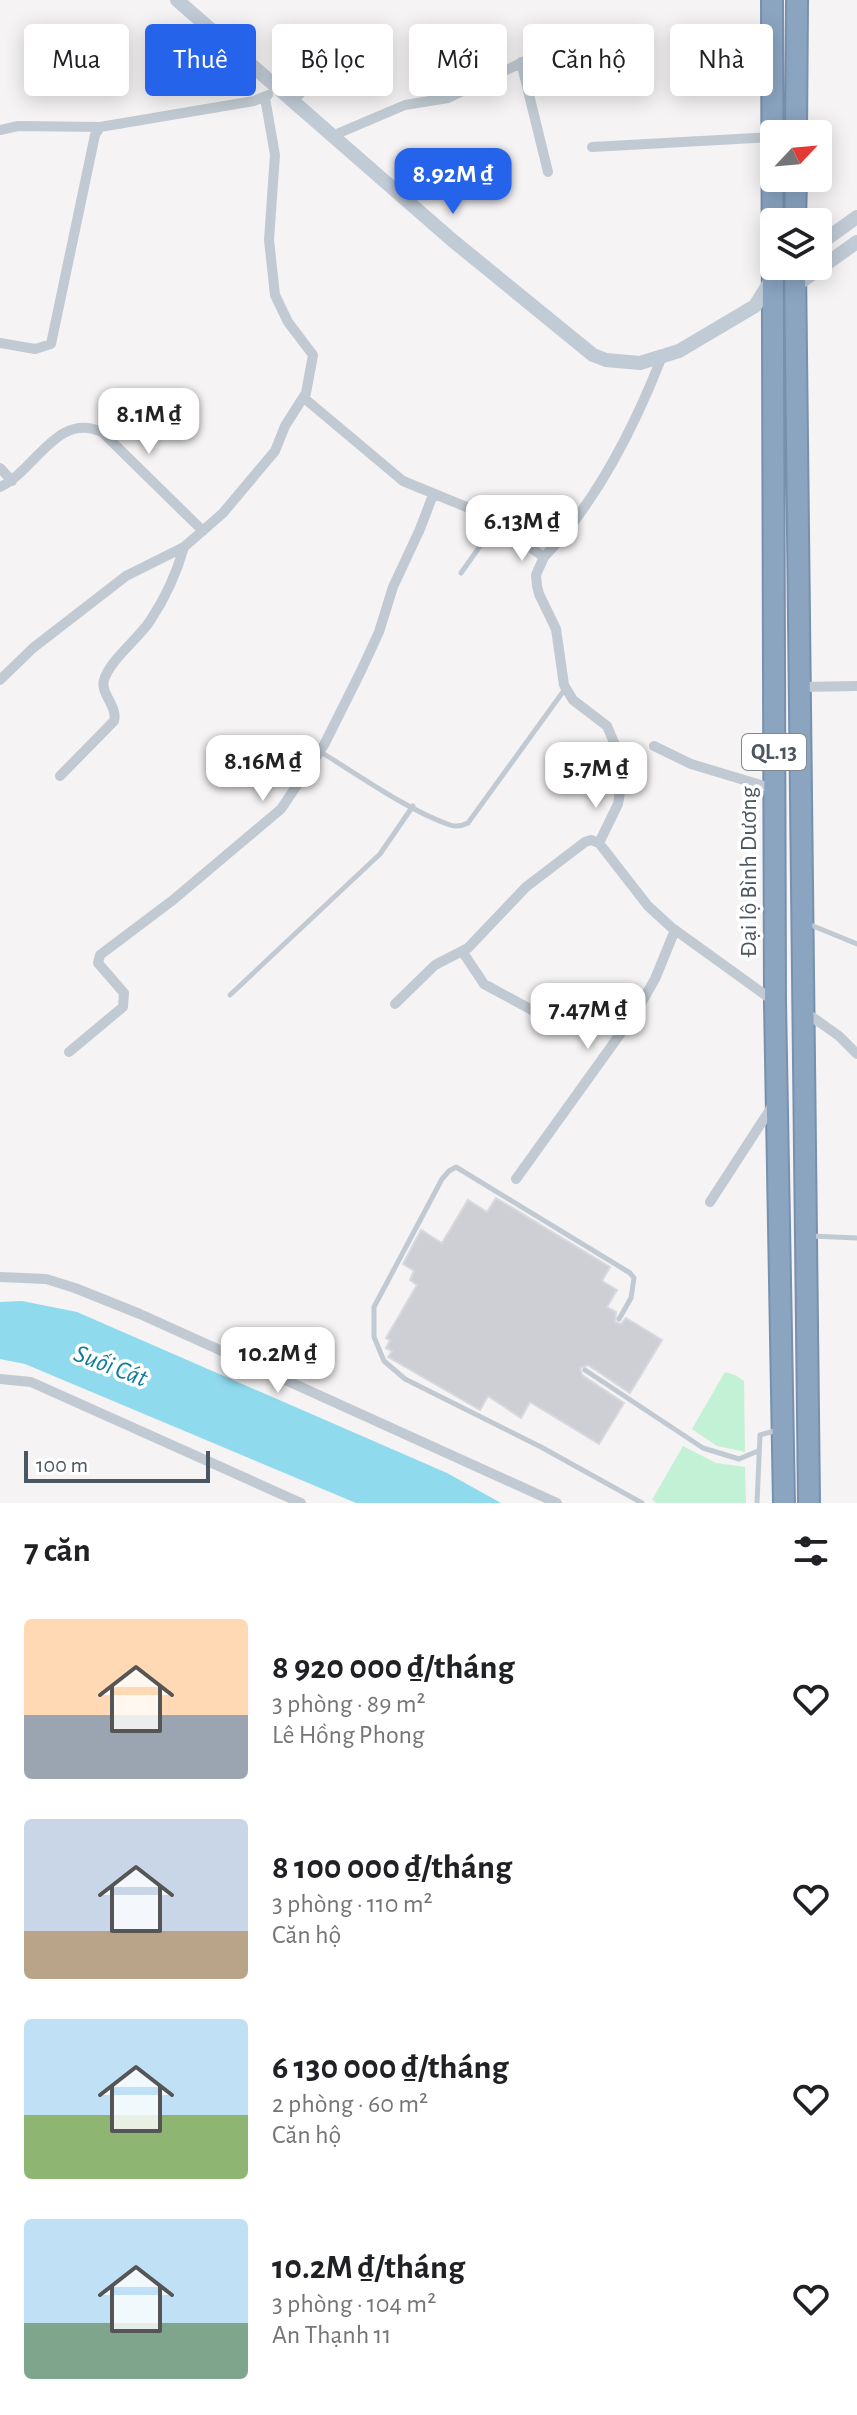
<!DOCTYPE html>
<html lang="vi">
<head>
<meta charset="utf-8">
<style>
  body { margin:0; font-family:"Alegreya Sans",sans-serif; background:#f2f2f2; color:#202124; height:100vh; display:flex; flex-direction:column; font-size:30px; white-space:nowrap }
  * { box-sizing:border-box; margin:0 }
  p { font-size:26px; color:#757577 }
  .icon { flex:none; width:44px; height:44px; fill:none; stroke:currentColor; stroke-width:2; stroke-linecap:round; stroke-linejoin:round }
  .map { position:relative; height:1503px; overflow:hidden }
  .side { display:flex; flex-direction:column; background:#fff; flex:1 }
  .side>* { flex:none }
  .guide { position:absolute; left:24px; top:24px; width:810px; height:72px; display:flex; gap:16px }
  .needle { width:52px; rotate:64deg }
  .controls { position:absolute; left:760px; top:120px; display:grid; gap:16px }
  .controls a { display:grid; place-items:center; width:72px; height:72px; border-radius:8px; background:#fff; box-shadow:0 4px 20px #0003; font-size:40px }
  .scale { position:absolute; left:24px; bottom:20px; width:186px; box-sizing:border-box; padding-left:8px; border:4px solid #4a5661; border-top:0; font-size:22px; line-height:28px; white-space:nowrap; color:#4a5661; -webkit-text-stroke:6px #fff; paint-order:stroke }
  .price { position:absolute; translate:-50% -68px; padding:0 18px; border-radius:16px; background:#fff; color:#222; font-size:26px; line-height:52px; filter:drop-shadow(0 2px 4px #0008) }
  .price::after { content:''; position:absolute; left:50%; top:48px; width:24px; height:18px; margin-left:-12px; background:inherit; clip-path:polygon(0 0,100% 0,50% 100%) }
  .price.active { background:#2563eb; color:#fff }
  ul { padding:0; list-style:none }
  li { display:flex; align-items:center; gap:24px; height:200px; padding:0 24px }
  li span { display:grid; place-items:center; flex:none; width:224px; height:160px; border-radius:8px; color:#555 }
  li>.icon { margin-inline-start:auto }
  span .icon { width:96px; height:96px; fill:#fffc; stroke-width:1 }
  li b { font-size:34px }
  h2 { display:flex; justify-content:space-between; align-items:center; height:96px; padding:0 24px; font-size:34px }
  .chip { padding:0 28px; border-radius:8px; background:#fff; box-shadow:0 4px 20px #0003; font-size:28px; line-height:72px }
  .chip.active { background:#2563eb; color:#fff }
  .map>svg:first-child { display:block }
</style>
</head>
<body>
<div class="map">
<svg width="857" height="1503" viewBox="0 0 857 1503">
  <rect width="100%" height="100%" fill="#f5f3f3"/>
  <!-- green -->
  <path fill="#c3f1d5" d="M725,1372L735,1375L744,1381L745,1452L717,1446L692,1429Z
    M683,1446L716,1463L745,1467L746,1503H657L652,1500Z"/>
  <!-- water -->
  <path fill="#90daee" d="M22,1301L77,1312L447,1473L501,1503H356L25,1364L0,1359V1302Z"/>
  <!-- building -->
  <path fill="#cdcfd5" stroke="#d7d9de" stroke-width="2" d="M733,52H748V69H733Z
    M496,1198L610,1267L602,1281L617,1290L607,1307L616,1312L615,1322L621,1324L626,1318L662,1340L630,1393L588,1365L580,1368L582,1375L624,1403L599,1444L530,1402L521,1418L488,1396L480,1410L388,1357L392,1351L386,1348L390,1340L386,1338L417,1285L410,1280L414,1271L403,1264L421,1230L442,1243L468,1200L487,1212Z"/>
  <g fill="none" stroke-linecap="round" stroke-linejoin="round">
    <defs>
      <path id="highway" d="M772,0L775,1002L784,1503
        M796,134L797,0
        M795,222L796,178
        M795,266L809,1503"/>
    </defs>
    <!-- highway casing -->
    <use href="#highway" stroke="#7690ad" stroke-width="24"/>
    <!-- lane -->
    <path stroke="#c1cad2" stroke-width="5" d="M461,573L495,525
      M321,752C358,775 409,811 450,825C456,827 462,826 468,823L565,689
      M806,923L857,944
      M230,995L380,854L413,806
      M811,1236L857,1238
      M619,1319L631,1298L634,1278L630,1273L456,1167L449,1171L442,1179L374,1307V1337L384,1361L405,1379L541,1447L642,1503
      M585,1370L703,1448L739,1459L758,1451
      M757,1503L760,1435L778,1430"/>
    <!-- street -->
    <path stroke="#c1cad2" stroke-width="10" d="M419,41L448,98
      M521,62L548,172
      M292,102L340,53L346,42
      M0,130L18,126L100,127
      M332,136L405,105L448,98L573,38
      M592,147L772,137
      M0,343L35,349L51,344L95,135L100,127L254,101L268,95
      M304,398L403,481L481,513L544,557C597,501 633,430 661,359
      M0,468L12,481
      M0,487C35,471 57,411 102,432L203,531
      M544,557L536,575L537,586L539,594L556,629L564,685L573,700L607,726L615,745L622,780L618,804L599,843L648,906L671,927L775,1002
      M0,680L33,648L126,576L184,547L223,513L275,451L285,426L306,393L313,355L288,322L275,295L269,240L275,155L265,98
      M801,687L857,686
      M654,746L691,764L774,789
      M60,776L114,721C118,706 100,694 104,680C110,660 138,639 150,621C164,600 177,572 184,547
      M462,951L484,984L541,1015H546L563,991
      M395,1004L435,965L468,948L526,887L585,842L591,840L599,843
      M805,1012L839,1036L857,1054
      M69,1052L123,1007L124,993L98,963L100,955L173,900L281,809L324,745L361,671L379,632L393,587L420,529L433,495
      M516,1179L636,1012L655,979L675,930
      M710,1202L773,1105
      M0,1277L46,1279L75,1288L140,1314L557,1503
      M0,1379L31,1382L301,1503"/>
    <!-- secondary -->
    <path stroke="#c1cbd6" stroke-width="14" d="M177,0L452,240L593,355L606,360L640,363L679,351L755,306L773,277
      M818,245L857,217
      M795,286L857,242"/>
    <!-- highway -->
    <use href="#highway" stroke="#8ba5c1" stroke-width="20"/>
  </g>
  <g text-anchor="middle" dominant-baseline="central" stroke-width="7" stroke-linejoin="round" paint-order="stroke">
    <!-- shield labels -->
    <rect fill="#fff" stroke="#808990" stroke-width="2" x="742" y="734" width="64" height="36" rx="6"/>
    <g font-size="22" font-weight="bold" fill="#4a5661">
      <text x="774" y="752">QL.13</text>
    </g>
    <!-- street labels -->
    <g font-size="24" fill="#4a5661" stroke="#fff">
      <text transform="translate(749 872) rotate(-90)">Đại lộ Bình Dương</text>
    </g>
    <!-- water labels -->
    <g font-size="26" font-style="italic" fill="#0c7c9b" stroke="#fff">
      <text transform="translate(111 1366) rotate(21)">Suối Cát</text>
    </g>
  </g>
</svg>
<div class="controls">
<a><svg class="needle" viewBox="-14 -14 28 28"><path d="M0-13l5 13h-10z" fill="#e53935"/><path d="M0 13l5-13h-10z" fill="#757577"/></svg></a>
<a><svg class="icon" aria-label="layers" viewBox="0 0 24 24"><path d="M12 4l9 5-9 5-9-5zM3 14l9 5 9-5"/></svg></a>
</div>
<div class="scale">100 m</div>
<b class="price active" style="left:453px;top:216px">8.92M ₫</b>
<b class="price" style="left:149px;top:456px">8.1M ₫</b>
<b class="price" style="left:522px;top:563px">6.13M ₫</b>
<b class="price" style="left:263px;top:803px">8.16M ₫</b>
<b class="price" style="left:596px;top:810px">5.7M ₫</b>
<b class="price" style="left:588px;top:1051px">7.47M ₫</b>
<b class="price" style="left:278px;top:1395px">10.2M ₫</b>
<div class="guide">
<a class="chip">Mua</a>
<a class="chip active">Thuê</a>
<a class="chip">Bộ lọc</a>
<a class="chip">Mới</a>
<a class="chip">Căn hộ</a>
<a class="chip">Nhà</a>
</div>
</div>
<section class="side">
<h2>7 căn<svg class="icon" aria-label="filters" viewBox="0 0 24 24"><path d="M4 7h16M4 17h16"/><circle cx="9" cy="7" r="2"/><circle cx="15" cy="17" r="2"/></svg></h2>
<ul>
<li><span style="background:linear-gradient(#ffd9b3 60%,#9aa5b1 0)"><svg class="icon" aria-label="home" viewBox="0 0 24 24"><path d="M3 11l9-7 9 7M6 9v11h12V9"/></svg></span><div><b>8 920 000 ₫/tháng</b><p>3 phòng · 89 m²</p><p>Lê Hồng Phong</p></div><svg class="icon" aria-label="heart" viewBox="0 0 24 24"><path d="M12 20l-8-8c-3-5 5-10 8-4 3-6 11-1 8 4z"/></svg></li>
<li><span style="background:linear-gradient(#c9d6e8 70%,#b9a48a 0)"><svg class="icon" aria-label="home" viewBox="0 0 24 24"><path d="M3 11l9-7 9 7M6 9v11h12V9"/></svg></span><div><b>8 100 000 ₫/tháng</b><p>3 phòng · 110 m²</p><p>Căn hộ</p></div><svg class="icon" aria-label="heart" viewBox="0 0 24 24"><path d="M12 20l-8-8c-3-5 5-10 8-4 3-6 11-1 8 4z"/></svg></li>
<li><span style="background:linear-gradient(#bfe0f5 60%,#8fb573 0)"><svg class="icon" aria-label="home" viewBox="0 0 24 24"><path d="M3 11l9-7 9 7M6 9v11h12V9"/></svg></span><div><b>6 130 000 ₫/tháng</b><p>2 phòng · 60 m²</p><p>Căn hộ</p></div><svg class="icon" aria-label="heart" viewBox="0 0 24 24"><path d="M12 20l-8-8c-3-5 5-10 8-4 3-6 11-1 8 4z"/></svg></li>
<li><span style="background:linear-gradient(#bfe0f5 65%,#7fa58c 0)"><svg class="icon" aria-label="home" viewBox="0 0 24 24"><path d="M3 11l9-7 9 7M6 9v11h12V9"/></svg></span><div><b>10.2M ₫/tháng</b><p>3 phòng · 104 m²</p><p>An Thạnh 11</p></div><svg class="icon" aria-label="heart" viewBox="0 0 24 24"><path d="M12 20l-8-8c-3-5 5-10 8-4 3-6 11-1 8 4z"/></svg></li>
</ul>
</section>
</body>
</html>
